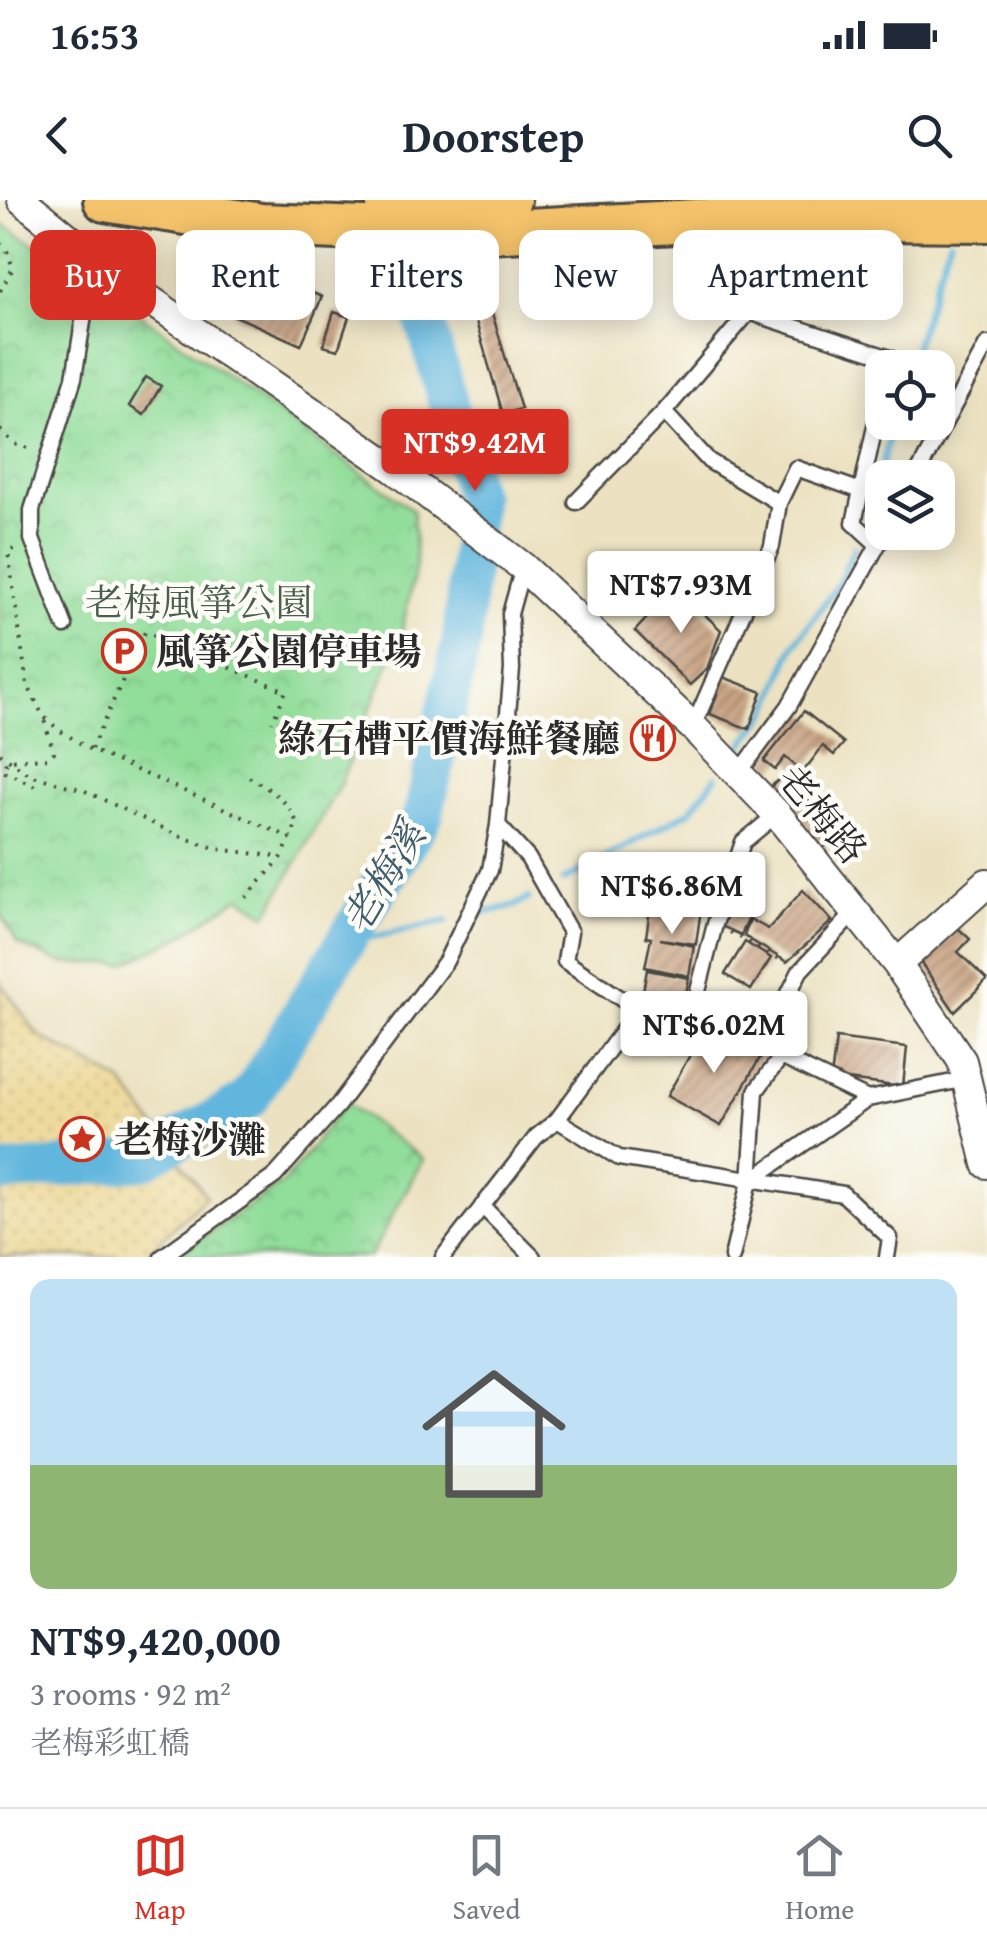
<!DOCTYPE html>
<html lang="en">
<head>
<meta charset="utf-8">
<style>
  body { margin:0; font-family:"Gentium Book Plus","Noto Serif TC",serif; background:#f6f6f7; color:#1f2937; height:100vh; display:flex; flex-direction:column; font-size:38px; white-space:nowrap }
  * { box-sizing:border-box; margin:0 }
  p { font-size:32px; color:#747a83 }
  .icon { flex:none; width:55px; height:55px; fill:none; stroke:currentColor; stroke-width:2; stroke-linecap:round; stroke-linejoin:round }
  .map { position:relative; height:1057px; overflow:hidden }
  .details { display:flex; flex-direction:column; background:#fff; flex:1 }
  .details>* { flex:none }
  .top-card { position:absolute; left:30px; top:30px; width:928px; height:90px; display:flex; gap:20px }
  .fabs { position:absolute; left:865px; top:150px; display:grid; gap:20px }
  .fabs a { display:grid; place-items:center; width:90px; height:90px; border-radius:20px; background:#fff; box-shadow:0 5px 25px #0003; font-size:50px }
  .price { position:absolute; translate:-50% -85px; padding:0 22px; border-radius:10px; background:#fff; color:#222; font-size:32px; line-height:65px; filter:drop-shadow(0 2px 5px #0008) }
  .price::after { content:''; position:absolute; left:50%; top:60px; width:30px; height:22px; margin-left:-15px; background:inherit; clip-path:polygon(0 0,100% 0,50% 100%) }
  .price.current { background:#d93025; color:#fff }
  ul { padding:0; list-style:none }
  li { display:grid; align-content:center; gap:20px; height:530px; padding:0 30px }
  li span { display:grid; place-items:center; height:310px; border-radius:20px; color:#555 }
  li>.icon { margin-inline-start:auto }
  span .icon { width:180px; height:180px; fill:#fffc; stroke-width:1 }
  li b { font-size:42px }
  .pill { padding:0 35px; border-radius:20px; background:#fff; box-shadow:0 5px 25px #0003; font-size:35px; line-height:90px }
  .pill.current { background:#d93025; color:#fff }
  .status { display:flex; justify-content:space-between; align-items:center; height:70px; padding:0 50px; background:#fff; direction:ltr }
  .status svg { height:28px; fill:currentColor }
  header { display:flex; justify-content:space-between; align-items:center; height:130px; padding:0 30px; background:#fff; font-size:45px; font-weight:700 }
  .dock { display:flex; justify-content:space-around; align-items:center; height:140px; border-top:2px solid #e0e1e3; background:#fff; font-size:28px; color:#747a83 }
  .dock a { display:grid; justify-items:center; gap:5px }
  .dock .current { color:#d93025 }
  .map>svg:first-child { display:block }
</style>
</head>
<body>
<div class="status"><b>16:53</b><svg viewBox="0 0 49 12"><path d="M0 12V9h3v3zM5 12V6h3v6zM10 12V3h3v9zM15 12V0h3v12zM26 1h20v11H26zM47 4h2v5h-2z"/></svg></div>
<header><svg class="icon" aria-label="back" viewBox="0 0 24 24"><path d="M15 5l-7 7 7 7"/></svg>Doorstep<svg class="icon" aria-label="search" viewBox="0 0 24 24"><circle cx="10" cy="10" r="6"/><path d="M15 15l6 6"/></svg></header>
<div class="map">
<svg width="987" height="1057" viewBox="0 0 987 1057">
  <defs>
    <pattern id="sand-dots" width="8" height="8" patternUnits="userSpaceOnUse" patternTransform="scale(2.5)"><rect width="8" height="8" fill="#eeda9e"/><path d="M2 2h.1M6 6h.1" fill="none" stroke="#cb8" stroke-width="1.8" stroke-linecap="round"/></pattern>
    <pattern id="park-crowns" width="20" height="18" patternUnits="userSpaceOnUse" patternTransform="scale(2.5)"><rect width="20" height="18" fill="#91dd9a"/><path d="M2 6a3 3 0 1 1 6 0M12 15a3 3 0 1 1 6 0" fill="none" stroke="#7dbe85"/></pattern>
    <pattern id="building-hatch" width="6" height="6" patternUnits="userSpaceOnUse" patternTransform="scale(2.5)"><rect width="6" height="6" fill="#c9a383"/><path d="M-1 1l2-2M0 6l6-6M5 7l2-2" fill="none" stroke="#a3856b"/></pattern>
  </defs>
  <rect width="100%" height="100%" fill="#fdfcf7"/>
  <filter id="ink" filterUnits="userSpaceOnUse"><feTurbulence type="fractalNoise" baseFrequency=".01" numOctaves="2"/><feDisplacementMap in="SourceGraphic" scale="20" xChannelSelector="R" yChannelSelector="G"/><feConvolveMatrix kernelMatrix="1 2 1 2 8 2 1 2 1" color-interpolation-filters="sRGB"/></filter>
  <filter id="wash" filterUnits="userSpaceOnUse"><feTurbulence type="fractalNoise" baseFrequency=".0048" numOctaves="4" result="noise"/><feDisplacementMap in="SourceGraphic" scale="40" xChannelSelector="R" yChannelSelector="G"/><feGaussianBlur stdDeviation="2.25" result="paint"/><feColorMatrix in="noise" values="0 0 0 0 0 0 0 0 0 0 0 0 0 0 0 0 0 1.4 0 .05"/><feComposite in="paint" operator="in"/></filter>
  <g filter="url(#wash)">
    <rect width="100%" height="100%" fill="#ece2c1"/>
    <!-- sand -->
    <path fill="url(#sand-dots)" stroke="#8c8264" stroke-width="2.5" d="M0,782L38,835L122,882L206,996L143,1057H0Z"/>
    <!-- park -->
    <path fill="url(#park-crowns)" stroke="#5e8462" stroke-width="2.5" d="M0,23L105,89L413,310L416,366L401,434L340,584L267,715L240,697L182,736L124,764L61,763L18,744L0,713Z
      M346,903L423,959L370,1057H175L285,981Z"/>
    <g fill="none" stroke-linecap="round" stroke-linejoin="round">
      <!-- stream -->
      <path stroke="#61b6dd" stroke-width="6" d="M908,168L950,39
        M870,312L893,222
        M740,548L768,512L793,447L839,383L854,348
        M563,681L690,611L716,577
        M473,715L514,706L529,698
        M345,743L447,721"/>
      <!-- river -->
      <path stroke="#61b6dd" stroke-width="40" d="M0,973L143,960L248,900L423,616L462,440L475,299L391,0"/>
    </g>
    <g id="blocks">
      <!-- building -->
      <path fill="url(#building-hatch)" d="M253,67L322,97L301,145L233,115Z
        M489,103L521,209L503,214L472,108Z
        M334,112L349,117L338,150L323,146Z
        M146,177L161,186L144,215L129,206Z
        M676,387L721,430L707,469L690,485L635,431Z
        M723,477L762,492L749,529L710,514Z
        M804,511L844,543L834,555L823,546L803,572L785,557L775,570L764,561Z
        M786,574L838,635L820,651L768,589Z
        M737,681L749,687L746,693L758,699L741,735L717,724Z
        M803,690L832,721L787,762L744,736L750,719L768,729Z
        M651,702L701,709L696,744L660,739L694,746L689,776L645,767L651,738L646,737Z
        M948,719L970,739L958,752L987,780L955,812L915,754Z
        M745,742L771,758L751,790L725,774Z
        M647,770L689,778L685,799L643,791Z
        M664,821L694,823L691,852L662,850Z
        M707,825L761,856L721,926L667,896Z
        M836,838L907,847L903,887L831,878Z"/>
    </g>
  </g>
  <g filter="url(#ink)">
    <use href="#blocks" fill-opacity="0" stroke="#484642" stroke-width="2.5"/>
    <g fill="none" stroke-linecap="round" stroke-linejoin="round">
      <defs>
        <path id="lane" d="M664,212L709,261L779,303L796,268L861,291
          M915,278L987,144
          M576,302L664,212L749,112L890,158L888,168
          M878,345L854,323L882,194
          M65,426L32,339V310L74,178L93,59
          M693,527L772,346L779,303
          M739,573L789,506L885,332
          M498,625L528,658L570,732L565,761L638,810L557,920L619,958L843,994L890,1038L887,1057
          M856,711L800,771L783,805L781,857L868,899
          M638,810L695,803L715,724L743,642L777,614
          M750,981L756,891L781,857
          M482,1006L533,1057
          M162,1057L275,976L338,905L446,761L490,670L498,625L512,469L510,414L523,367
          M443,1057L536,937L557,920
          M732,1057L750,981L868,899L967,879"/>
        <path id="street" d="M22,0L114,75L393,268L523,367L693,527L777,614L897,764L962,861L987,964
          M897,764L987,683"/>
        <path id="primary" d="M105,0L261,25L468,33L753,18L987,20
          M387,0L459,5L509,0"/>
      </defs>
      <!-- lane casing -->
      <use href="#lane" stroke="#484642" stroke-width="19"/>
      <!-- street casing -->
      <use href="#street" stroke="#484642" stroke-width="32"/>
      <!-- primary casing -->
      <use href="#primary" stroke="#484642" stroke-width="48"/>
      <!-- path -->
      <path stroke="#484642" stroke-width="4" stroke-dasharray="2.5 8" stroke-linecap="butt" d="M0,43L7,51L13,68L0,91
        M0,230L15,244L31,249
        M14,349L8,352L27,484L43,516L59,530L91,550L291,638
        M91,549L145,432L286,491L272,522
        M0,553L30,575L83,590L177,635L217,649L282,657
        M35,586L3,571L8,560L49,558L54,552L44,520
        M246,698L282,657L297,623C287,599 271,590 249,577
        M730,732L783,761"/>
      <!-- lane -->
      <use href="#lane" stroke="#fff" stroke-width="14"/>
      <!-- street -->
      <use href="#street" stroke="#fff" stroke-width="28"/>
      <!-- primary -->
      <use href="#primary" stroke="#f3c26a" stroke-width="42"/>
    </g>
  </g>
  <!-- icons -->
  <defs>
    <symbol id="parking-ring" viewBox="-11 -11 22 22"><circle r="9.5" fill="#fdfcf7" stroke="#c8321e" stroke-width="1.5"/><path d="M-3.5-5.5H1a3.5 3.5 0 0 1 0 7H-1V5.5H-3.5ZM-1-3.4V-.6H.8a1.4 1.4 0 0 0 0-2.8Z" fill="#c8321e"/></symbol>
    <symbol id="restaurant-ring" viewBox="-11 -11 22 22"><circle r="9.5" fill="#fdfcf7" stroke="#c8321e" stroke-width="1.5"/><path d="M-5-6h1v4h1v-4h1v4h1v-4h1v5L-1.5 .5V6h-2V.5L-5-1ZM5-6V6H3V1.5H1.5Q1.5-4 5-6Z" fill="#c8321e"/></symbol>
    <symbol id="sight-ring" viewBox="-11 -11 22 22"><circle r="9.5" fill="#fdfcf7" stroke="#c8321e" stroke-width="1.5"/><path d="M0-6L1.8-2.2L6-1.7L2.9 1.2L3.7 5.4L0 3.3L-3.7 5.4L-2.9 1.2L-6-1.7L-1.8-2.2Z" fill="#c8321e"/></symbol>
  </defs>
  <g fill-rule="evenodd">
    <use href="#parking-ring" x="99" y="426" width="50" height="50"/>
    <use href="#restaurant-ring" x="628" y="513" width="50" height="50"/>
    <use href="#sight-ring" x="57" y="914" width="50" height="50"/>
  </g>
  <g text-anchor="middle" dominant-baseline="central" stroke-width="9" stroke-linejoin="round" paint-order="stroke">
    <!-- park labels -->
    <g font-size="38" fill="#4a604c" stroke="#fdfcf7">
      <text x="199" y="402">老梅風箏公園</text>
    </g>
    <!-- poi labels -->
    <g font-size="38" font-weight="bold" fill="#2b2b2b" stroke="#fdfcf7" text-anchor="start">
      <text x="156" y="451">風箏公園停車場</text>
      <text x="620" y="538" text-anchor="end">綠石槽平價海鮮餐廳</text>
      <text x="114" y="939">老梅沙灘</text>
    </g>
    <!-- street labels -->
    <g font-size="38" fill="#2b2b2b" stroke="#fdfcf7">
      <text transform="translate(823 614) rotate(50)">老梅路</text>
    </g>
    <!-- water labels -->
    <g font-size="40" font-style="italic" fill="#3e5c69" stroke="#fdfcf7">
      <text transform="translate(383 677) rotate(-59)">老梅溪</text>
    </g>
  </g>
</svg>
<div class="fabs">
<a><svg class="icon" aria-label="locate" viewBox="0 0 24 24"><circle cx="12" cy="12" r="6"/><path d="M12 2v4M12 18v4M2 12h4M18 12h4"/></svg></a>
<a><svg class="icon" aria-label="layers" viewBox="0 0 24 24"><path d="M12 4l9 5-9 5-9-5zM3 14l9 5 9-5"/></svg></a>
</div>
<b class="price current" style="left:475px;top:294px">NT$9.42M</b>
<b class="price" style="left:681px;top:436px">NT$7.93M</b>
<b class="price" style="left:672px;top:737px">NT$6.86M</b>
<b class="price" style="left:714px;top:876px">NT$6.02M</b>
<div class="top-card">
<a class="pill current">Buy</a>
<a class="pill">Rent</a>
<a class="pill">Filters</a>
<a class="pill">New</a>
<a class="pill">Apartment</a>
</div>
</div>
<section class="details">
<ul>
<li><span style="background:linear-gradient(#bfe0f5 60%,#8fb573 0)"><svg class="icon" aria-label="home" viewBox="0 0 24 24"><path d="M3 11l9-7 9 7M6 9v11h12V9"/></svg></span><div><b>NT$9,420,000</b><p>3 rooms · 92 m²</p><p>老梅彩虹橋</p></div></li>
</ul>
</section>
<nav class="dock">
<a class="current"><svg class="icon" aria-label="map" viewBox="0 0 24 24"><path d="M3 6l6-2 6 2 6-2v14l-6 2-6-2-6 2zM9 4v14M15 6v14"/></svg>Map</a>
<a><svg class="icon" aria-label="saved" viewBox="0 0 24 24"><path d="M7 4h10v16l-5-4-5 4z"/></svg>Saved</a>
<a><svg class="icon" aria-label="home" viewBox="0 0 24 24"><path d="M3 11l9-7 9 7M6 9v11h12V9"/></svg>Home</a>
</nav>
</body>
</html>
